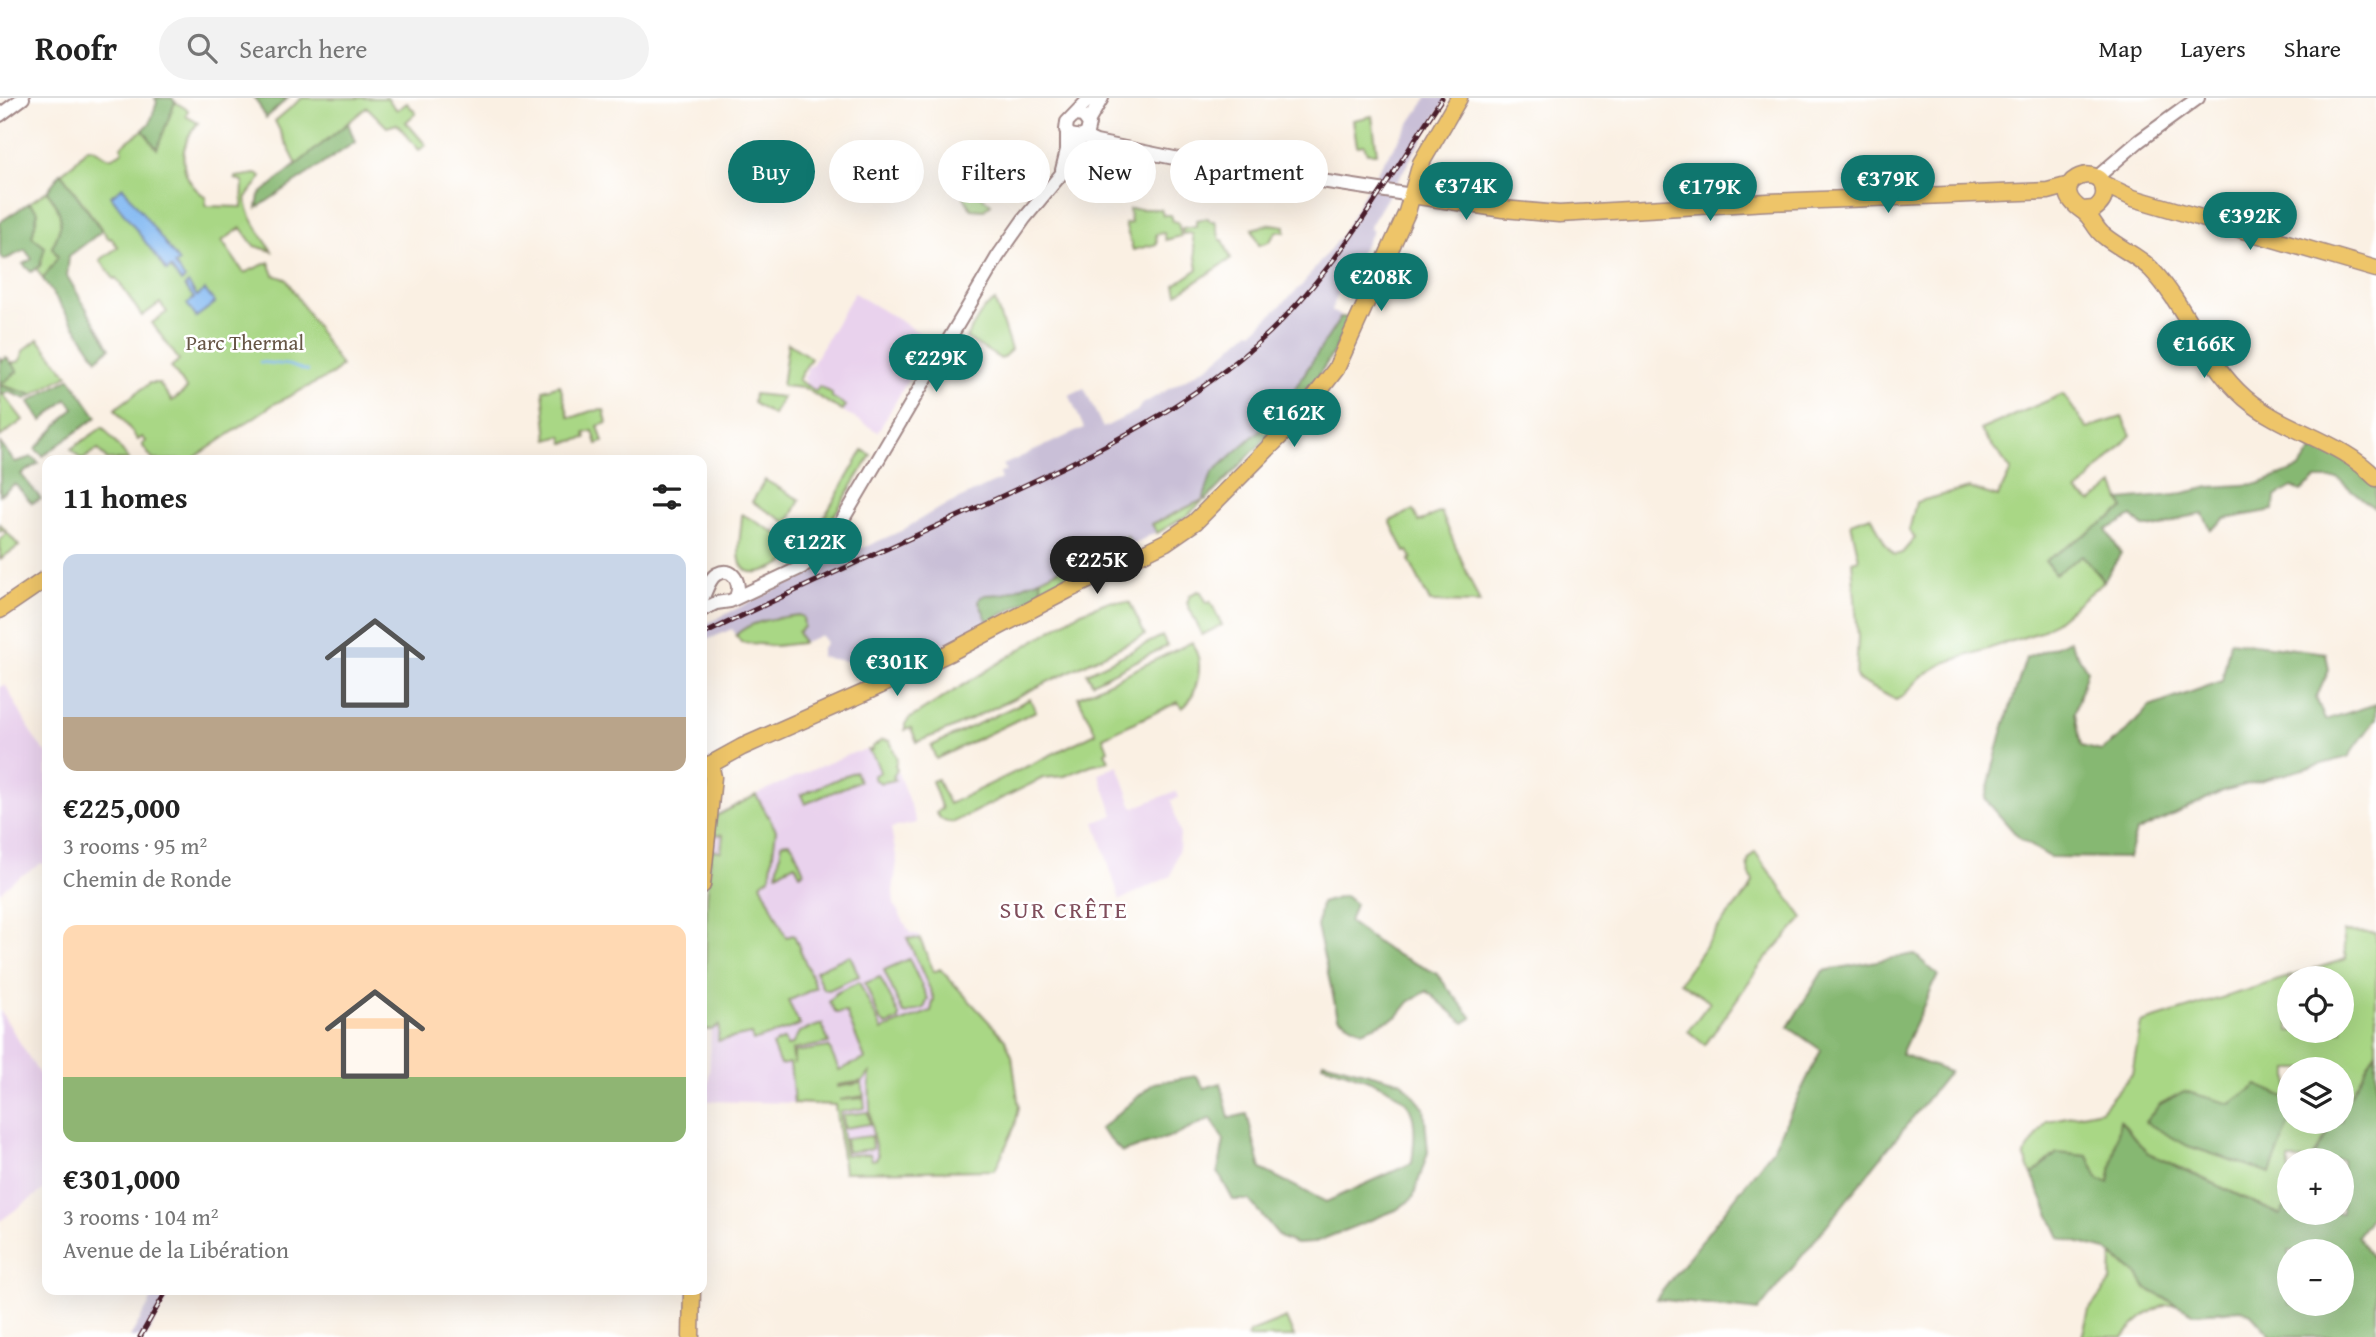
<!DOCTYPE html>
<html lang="en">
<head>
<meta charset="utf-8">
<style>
  body { margin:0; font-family:"Gentium Book Plus",serif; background:#f2f2f2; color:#222; height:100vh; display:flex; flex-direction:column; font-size:26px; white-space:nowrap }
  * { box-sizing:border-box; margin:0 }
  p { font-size:23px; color:#767676 }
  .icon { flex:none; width:38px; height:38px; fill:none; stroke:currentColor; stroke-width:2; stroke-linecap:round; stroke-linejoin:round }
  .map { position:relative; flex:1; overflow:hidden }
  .sheet { position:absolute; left:42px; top:357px; width:665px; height:840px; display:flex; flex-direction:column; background:#fff; border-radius:14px; box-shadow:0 7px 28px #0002 }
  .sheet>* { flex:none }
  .guide { position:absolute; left:728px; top:42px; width:665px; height:63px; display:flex; gap:14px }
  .tools { position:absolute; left:2277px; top:868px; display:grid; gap:14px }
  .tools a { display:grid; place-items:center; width:77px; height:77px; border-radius:50%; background:#fff; box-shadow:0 7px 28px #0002; font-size:35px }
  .price { position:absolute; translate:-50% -60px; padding:0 16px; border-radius:24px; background:#0f766e; color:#fff; font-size:23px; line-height:46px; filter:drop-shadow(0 2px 4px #0008) }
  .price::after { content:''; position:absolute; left:50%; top:42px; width:21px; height:16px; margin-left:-10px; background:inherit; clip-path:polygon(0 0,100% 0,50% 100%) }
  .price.active { background:#222; color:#fff }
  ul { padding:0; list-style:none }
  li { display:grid; align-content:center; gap:14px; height:371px; padding:0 21px }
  li span { display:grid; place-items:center; height:217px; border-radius:14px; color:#555 }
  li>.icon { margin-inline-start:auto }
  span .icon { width:126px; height:126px; fill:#fffc; stroke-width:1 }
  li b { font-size:30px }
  h2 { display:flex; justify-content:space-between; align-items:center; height:84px; padding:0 21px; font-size:30px }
  .pill { padding:0 24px; border-radius:32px; background:#fff; box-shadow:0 7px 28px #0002; font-size:24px; line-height:63px }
  .pill.active { background:#0f766e; color:#fff }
  header { display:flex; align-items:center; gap:42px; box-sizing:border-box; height:98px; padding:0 35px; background:#fff; border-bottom:2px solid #e0e0e0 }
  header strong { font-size:33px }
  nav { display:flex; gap:38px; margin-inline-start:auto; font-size:24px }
  .search { width:490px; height:63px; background:#f2f2f2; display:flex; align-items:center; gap:18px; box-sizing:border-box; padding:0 24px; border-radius:38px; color:#767676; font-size:26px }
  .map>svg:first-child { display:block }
</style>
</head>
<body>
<header>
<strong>Roofr</strong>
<div class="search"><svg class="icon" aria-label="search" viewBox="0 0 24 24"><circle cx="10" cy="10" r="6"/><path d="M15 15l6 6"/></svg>Search here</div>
<nav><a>Map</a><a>Layers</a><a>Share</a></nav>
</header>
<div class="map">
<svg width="2376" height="1239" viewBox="0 0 2376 1239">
  <rect width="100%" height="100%" fill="#fff"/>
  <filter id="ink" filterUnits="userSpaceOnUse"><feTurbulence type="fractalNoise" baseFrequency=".0143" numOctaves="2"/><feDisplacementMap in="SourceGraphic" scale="14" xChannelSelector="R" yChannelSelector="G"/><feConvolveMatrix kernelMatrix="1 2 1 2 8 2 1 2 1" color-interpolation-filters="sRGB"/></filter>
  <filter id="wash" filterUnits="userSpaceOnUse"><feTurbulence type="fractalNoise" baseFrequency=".00686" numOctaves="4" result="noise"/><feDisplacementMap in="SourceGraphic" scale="28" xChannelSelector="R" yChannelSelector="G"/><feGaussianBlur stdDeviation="1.57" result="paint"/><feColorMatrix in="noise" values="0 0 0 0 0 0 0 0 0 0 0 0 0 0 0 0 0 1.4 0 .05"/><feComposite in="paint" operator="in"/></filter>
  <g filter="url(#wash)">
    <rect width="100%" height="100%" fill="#faf0e3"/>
    <!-- built -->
    <path fill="#e9d2ed" d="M854,195L927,239L923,247L927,249L878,334L804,290L806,283L803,281L807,274L806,271L812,267Z
      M5,586L34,640L47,656V769L42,765L14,782L0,794V589Z
      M868,652L895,667L917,725L891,730L897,764L893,793L894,806L910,835L919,837L934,874L940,871L1005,941L1012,958L1019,1009L1015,1028L995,1072L844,1074L835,1006L708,1003L711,933L704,932L705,870L707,799L714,722L720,714L772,689L852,655Z
      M1118,667L1133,710L1176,693L1178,700L1171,702L1180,735L1179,750L1171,778L1120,802L1095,724L1114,717L1099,676Z
      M0,912L47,989V1089L0,1123Z"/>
    <!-- industrial -->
    <path fill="#c9bfd7" d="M1427,0H1447L1369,130L1373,133L1343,183L1331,213L1348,221L1339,247L1325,270L1292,313L1188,417L922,559L906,564L873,568L821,559V551L826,545L821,537L803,545L775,548L741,544L732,531L702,544V528L860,449L863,450L901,433L932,414L1001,381L999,376L1006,372L1003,367L1084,330L1069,297L1084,290L1103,330L1137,313L1141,307L1210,267L1250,233L1253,234L1302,187L1342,136L1372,81Z
      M157,1192H173L146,1239H130Z"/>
    <!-- green -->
    <path fill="#a9d785" stroke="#7a7b58" stroke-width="2" fill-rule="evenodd" d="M302,0H387L397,12L407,5L416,15L406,24L426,47L419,52L397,26L387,29L367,9L297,67L275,23Z
      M175,4L188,12L186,18L198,25C177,48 178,81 206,99V108L242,109L243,83L235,81V79L256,76L261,78C259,87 253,89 248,96C240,109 265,142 272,153L254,148L241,130L222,143L244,175L269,164L274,177L286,181L341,268L333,276L274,306L191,362H153L142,347L146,343L142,339L138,342L115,311L150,285H159L172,303L187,291L171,269L179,262L152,225L167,214L160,205L142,218L116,180L114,181L100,162L118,149L111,140L109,141L106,137L61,75L74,65L87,50C105,50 101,69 123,53L121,48L143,32L157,50Z
      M1372,18L1377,55H1367L1364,47L1357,48L1353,22Z
      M967,90L976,94L991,106L984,112L971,111L964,99Z
      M47,93C63,114 65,125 52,149L58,159L43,181L36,170L40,168L32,139L38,113L29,105Z
      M1129,111H1161L1163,117H1171L1173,123L1178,124L1181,138L1166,142L1164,135L1156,136L1157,146L1133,152L1125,126L1131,125Z
      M1208,120L1210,123H1215L1220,142H1223L1231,161L1177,196L1175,187L1198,171L1192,135L1183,136L1182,130L1196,128V122Z
      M1271,126L1285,128V134L1277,133L1269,144L1259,147L1252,131Z
      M995,203L1011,252L1001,261L966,240L983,212Z
      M38,241L68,277L33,297L0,287L17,273L12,264H18L22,260L23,253Z
      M788,245L811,260L798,282L816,293L819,288L832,295V299L846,308L842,313L804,290L782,288Z
      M560,287L569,319H574L591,313L604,312L607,325L598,328L603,344L597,346L593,333L585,335L586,340L564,345L562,338L548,342L543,292Z
      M3,296L23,322L0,339V297Z
      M754,296L783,299L773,317L753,305Z
      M2063,296L2087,330L2122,319L2131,337L2077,394L2091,404L2114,387L2124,411L2055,476L2082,456L2104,483L2056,523L2040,534L1944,565L1921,579L1903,598L1896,602L1858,582L1856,578L1858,539L1852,463L1859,461L1851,425L1871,418C1879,431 1883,448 1895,457L1902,455L1915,440L1909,433L1916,404L1969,390L1998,399L2011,372L1980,332Z
      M103,329L129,362H107L98,351L82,362L71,351Z
      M863,352L871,357L821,439L815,435Z
      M765,382L800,402L788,425L752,404Z
      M1205,401L1188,417L1157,435L1152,426Z
      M1413,412L1419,424L1441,414L1480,505L1430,504L1409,462L1412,460L1408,453L1405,454L1390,423Z
      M742,416L803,450L806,452C794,460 750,488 741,466C736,453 742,430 742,416Z
      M0,426L19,448L0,461V441L6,436L3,432L0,434Z
      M1127,438L1132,448L1043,495L1040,481Z
      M1198,493L1201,494L1207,505L1210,503L1222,527L1202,537L1187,505L1190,497Z
      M1109,503L1130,505L1145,537L950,631L917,644L911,630L905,632V626L909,621L1079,515Z
      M798,517L803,519L804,529L798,534L803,545L775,548L741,544L736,537C751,522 778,520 798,517Z
      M1162,538L1167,548L1092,585L1087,575Z
      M1192,544C1195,551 1199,558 1199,566C1200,579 1193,604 1182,610L1178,604L1103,639L1108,652L1105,654L1109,663L1091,667L1065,678L1043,680L954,724C945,725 940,722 936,714L942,711L932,683L937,681L949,706L1096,635L1078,599Z
      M1030,601L1036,613L936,661L931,648Z
      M882,642L890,643L897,661L895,667L897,672L893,679L895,682L881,685L875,682L873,678L880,674L875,661L868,652H873L872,649Z
      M855,673L859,683L805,706L801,697Z
      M756,697L776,732L770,779L761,785L786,839L794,837L816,890L788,903L800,927L753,943L751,936L718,943L719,927L711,932H704L707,799L711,752L721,753L723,737L713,736L716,718Z
      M789,744L793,748L804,774L800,776L795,766L777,775L782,745Z
      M1755,754L1803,820L1762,865L1705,947L1688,933L1710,904L1680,884L1719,828L1750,791L1753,784C1748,770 1743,765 1755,754Z
      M2343,834L2376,835V953L2342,1012V971H2289V1024H2335L2312,1062H2289V1103L2281,1117L2146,1054L2121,1023L2109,1084L2099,1082L2057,1055L2032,1077L2024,1057L2047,1023L2101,1012L2132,976L2141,925L2346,861ZM2289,880H2342V933H2289Z
      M907,840L920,841L934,874L940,871L1005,941L1012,958L1019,1009L1015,1028L995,1072L844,1074L835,1007L794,1005L790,965L780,967L772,947L784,941L787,948L792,947L799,934L822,926L829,945L792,952L794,966V954L829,949L839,972L865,961L846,914L836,915L829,904L836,895L859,884L882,932L931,913L934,900ZM870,975C869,1000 869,1032 878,1058L876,1061L872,1062L870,1056L845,1057L840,1014L865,1010L864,1000L839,1002L864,998L862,985L837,989V987L863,983Z
      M850,857L859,878L829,892L823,891L815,873Z
      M909,861L928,901L924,910L905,916L902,913L884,872Z
      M880,879L899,917V922L886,927L880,922L865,885Z
      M868,1014L870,1026L844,1030L843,1017Z
      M871,1038L872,1051L847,1054L845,1041Z
      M2112,1158L2138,1177L2146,1190L2177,1207C2155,1205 2136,1224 2123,1239H2082L2089,1212L2111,1183Z
      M1286,1220L1294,1239H1247L1251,1234Z"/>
    <!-- forest -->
    <path fill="#86b872" stroke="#686c4e" stroke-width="2" fill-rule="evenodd" d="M155,0H172L175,4L157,51L143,32L150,25L157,4Z
      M255,0H288L266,20Z
      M348,25L355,44L257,110L259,97Z
      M61,75L102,133L69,158L67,178L110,250L97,261L43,181L58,159L52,149C65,125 63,114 47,93Z
      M29,105L38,113L32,139L45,149L40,168L31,174L23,166L32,161L25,152L4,162L0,157V124Z
      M1341,219H1345L1349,224C1315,298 1261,345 1206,402L1204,399L1212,375L1279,315Z
      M6,259L18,273L0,287L33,297L26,301L9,294L0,297V260L2,263Z
      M70,280L97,319L43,358L35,351L74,310L67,301L42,323L29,304Z
      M0,345L15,364L32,359L39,365L21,376L41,401L32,405L15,386L0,397Z
      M2321,349L2350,365L2376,390L2374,410L2338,381H2316L2301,393L2292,389L2275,399L2274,412L2225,421L2211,432L2203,416L2182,420L2162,429H2143L2132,418L2106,432L2121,455L2104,483L2082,457L2055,476L2045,463L2124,411L2120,402L2175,397L2210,389L2258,386L2300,370L2311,354Z
      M1040,481L1043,495L988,524L979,504L980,500L985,497L1004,496Z
      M2069,543L2087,572L2075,615L2081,648L2101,653L2126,634L2149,609L2222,583L2230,543L2326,555L2329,572L2316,600L2325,622L2376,606V621L2348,659L2223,693L2136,734L2128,760L2050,759L2020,741L1985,701L2001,638L2026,560Z
      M1345,798L1355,806L1349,824L1389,853L1436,875L1472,920L1464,925L1427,893L1409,904L1397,919L1362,933L1338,919L1317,829L1321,805Z
      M1914,856L1938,877L1901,956L1949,974L1758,1213L1656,1201L1772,1052L1821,952L1788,929L1823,873Z
      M2376,953V1112L2357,1138L2376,1166V1236L2369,1239H2272L2251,1216L2243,1212L2193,1215L2146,1190L2138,1177L2106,1152L2060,1140L2032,1077L2057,1055L2088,1058L2099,1082L2109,1084L2120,1022L2146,1054L2280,1117L2289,1103V1115H2342V1062H2312L2335,1024H2342V1012ZM2289,1153H2342V1206H2289Z
      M1323,963L1402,984L1424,1010L1428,1054L1413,1100L1396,1112L1313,1145L1296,1146L1281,1140L1249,1102H1233L1218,1074L1224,1043L1211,1020L1179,1036L1122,1054L1100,1031L1154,985L1196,978L1204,990L1221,985L1229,1020L1247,1016L1261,1071L1326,1104L1412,1065C1414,1048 1417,1026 1410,1010C1399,988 1344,974 1322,966Z
      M2257,987L2289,1001L2290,1024L2270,1075L2188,1048L2145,1024L2160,1006L2184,993L2231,1006Z"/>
    <!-- water -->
    <path fill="#83b9f2" stroke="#666c8e" stroke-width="2" d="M123,89L179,164L175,167L185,181L181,184L171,170L167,173L111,98Z
      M188,185L197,198L205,192L215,205L196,219L187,206L194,200L185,188Z"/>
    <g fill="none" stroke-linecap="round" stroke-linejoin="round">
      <!-- stream -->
      <path stroke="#83b9f2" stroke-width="2.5" d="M260,264L288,267L308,273"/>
    </g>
  </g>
  <g filter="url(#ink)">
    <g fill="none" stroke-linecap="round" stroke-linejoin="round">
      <defs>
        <path id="minor" d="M0,17L23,0
          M1075,17L1083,18L1089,26L1087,35L1081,39L1070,37L1066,32L1067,24L1090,0
          M1088,24L1102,0
          M1083,38L1096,44L1179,61L1412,97
          M1062,72L1067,52V34
          M2096,80L2139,43L2198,0
          M702,501C706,494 709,480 717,476C733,467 742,486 736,499
          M702,512L716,505L730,503L802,469L826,450L998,158L1024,121L1072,63L1081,39"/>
        <path id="major" d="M2101,85L2133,100L2376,171
          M1412,97L1503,111L1559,116L1768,104L2048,93L2070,87
          M2082,112L2094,111C2100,107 2105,101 2104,93C2101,60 2041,85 2083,113C2092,119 2095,131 2103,137C2118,150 2137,157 2151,171C2188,210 2204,264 2245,300C2285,334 2340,342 2376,380
          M0,512L47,480
          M702,671L742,649L866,594L947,556L1068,492L1166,444L1195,424L1301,317L1336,271L1407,114L1421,65L1459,0
          M702,787L713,679L710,666
          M691,1239L692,1192"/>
      </defs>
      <!-- minor casing -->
      <use href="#minor" stroke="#a28887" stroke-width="16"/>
      <!-- major casing -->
      <use href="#major" stroke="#a28887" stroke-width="19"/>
      <!-- minor -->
      <use href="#minor" stroke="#fff" stroke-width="12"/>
      <!-- major -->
      <use href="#major" stroke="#eec569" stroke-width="16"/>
      <defs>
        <path id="rail" d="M702,537C800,489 901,445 1000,399C1100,352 1188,311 1270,234C1340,167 1389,80 1442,0
          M140,1239L167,1192"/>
      </defs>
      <!-- rail casing -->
      <use href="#rail" stroke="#4a1f2b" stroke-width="5"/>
      <!-- rail -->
      <use href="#rail" stroke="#fff" stroke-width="2.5" stroke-dasharray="8" stroke-linecap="butt"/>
    </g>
  </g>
  <g text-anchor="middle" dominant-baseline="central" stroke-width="5" stroke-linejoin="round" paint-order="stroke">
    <!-- park labels -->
    <g font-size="21" fill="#665646" stroke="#fff">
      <text x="245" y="244">Parc Thermal</text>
    </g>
    <!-- quarter labels -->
    <g font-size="24" letter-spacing="2" fill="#804e5c" stroke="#fff">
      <text x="1064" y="811">SUR CRÊTE</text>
    </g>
  </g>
</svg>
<div class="tools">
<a><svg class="icon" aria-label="locate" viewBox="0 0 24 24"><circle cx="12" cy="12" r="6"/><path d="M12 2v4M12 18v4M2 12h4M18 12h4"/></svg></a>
<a><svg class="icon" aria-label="layers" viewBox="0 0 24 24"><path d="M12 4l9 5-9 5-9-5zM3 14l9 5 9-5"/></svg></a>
<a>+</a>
<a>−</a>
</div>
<b class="price" style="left:1888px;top:117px">€379K</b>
<b class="price" style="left:1466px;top:124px">€374K</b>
<b class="price" style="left:1710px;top:125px">€179K</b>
<b class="price" style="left:2250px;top:154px">€392K</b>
<b class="price" style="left:1381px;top:215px">€208K</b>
<b class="price" style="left:2204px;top:282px">€166K</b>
<b class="price" style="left:936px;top:296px">€229K</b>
<b class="price" style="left:1294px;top:351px">€162K</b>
<b class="price" style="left:815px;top:480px">€122K</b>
<b class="price active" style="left:1097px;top:498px">€225K</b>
<b class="price" style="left:897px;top:600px">€301K</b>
<div class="guide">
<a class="pill active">Buy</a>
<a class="pill">Rent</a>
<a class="pill">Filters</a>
<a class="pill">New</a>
<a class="pill">Apartment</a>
</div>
<section class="sheet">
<h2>11 homes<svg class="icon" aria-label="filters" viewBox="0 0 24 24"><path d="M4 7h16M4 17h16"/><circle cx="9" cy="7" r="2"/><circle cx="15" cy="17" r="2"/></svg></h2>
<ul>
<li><span style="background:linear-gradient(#c9d6e8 75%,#b9a48a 0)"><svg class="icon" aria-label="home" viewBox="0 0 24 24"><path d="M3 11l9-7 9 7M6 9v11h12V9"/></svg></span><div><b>€225,000</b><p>3 rooms · 95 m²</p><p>Chemin de Ronde</p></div></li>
<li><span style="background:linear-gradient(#ffd9b3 70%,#8fb573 0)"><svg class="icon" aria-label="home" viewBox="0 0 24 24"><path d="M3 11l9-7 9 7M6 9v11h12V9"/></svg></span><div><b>€301,000</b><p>3 rooms · 104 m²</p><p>Avenue de la Libération</p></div></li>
</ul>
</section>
</div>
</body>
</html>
